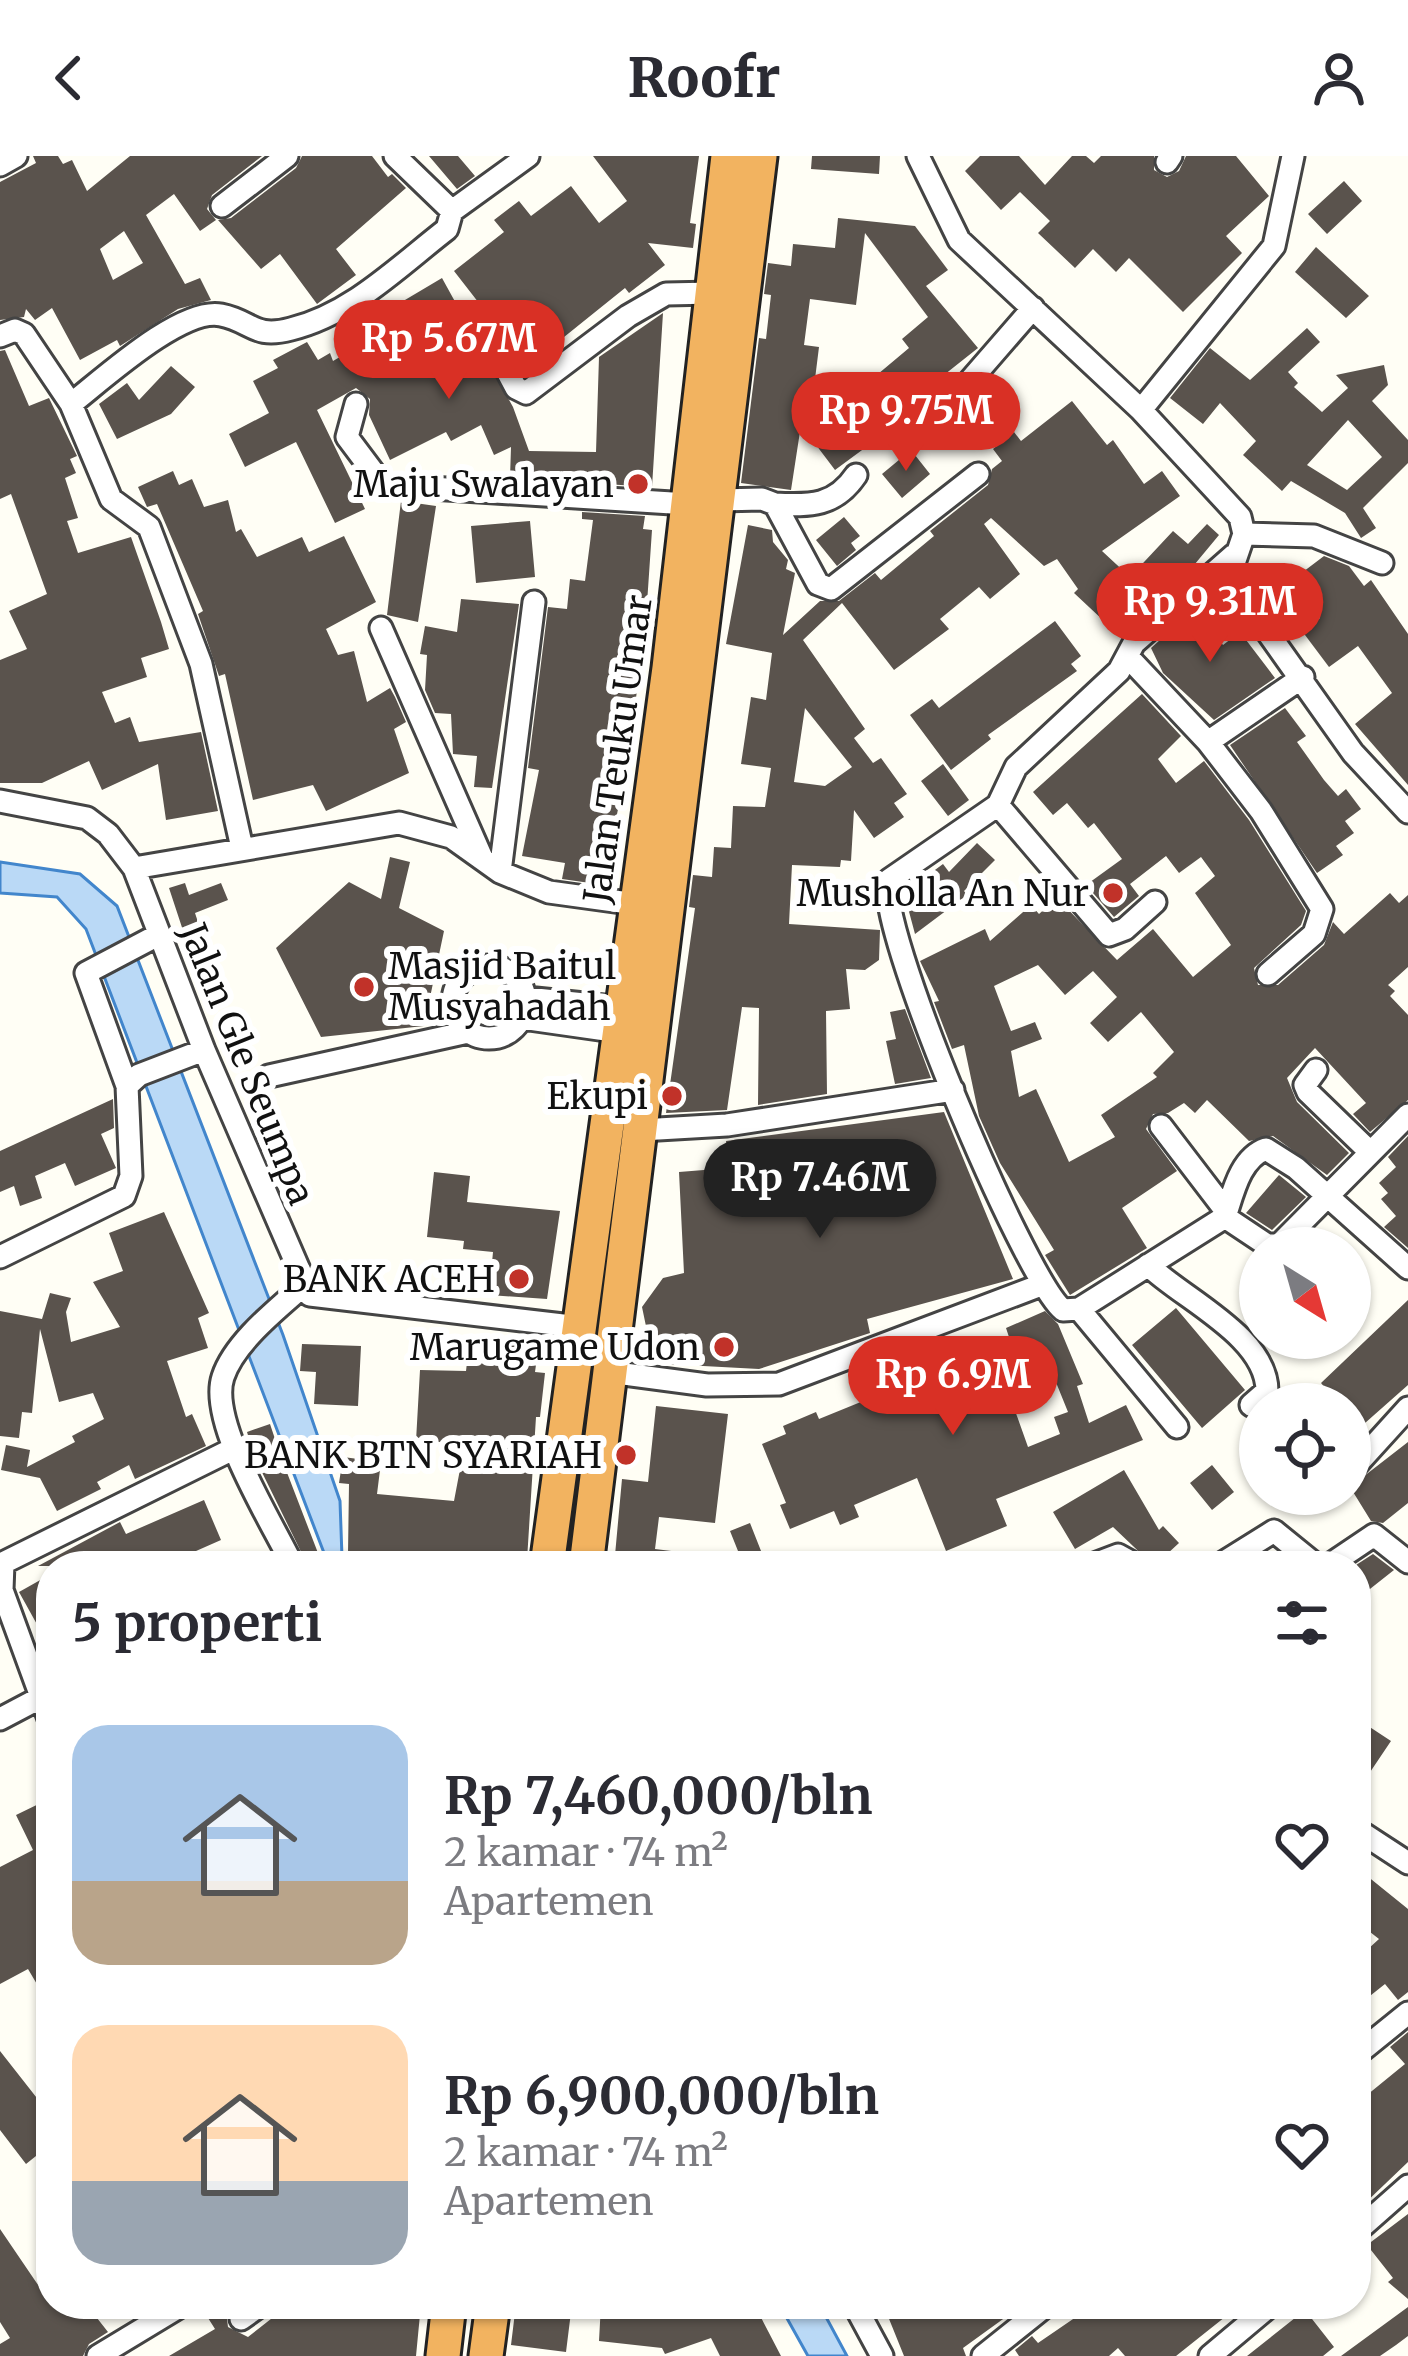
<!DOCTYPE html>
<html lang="id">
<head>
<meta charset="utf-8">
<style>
  body { margin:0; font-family:Merriweather,serif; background:#f7f7f7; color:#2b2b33; height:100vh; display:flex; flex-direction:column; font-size:45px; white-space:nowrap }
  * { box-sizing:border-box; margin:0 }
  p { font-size:39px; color:#7c7c81 }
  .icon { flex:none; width:66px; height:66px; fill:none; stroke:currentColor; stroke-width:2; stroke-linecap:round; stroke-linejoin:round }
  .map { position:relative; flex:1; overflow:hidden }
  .sheet { position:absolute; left:36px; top:1395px; width:1335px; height:768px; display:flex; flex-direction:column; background:#fff; border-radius:48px; box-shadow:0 3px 9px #0004 }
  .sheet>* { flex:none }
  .needle { width:78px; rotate:143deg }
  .fabs { position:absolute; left:1239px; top:1071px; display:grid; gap:24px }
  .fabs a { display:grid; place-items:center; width:132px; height:132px; border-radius:50%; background:#fff; box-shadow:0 3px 9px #0004; font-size:60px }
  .price { position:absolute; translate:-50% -102px; padding:0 27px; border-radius:42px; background:#d93025; color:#fff; font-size:39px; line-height:78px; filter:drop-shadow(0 3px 6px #0008) }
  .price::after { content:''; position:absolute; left:50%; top:72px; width:36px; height:27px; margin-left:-18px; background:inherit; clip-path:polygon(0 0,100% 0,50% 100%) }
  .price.active { background:#222; color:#fff }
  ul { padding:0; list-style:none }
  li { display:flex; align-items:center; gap:36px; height:300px; padding:0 36px }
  li span { display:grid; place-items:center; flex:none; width:336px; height:240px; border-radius:36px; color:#555 }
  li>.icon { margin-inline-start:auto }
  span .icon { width:144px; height:144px; fill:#fffc; stroke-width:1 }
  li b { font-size:51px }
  h2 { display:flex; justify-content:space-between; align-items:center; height:144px; padding:0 36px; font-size:51px }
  header { display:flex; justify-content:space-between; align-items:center; height:156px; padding:0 36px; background:#fff; font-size:54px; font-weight:800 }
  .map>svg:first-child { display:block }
</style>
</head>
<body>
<header><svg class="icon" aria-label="back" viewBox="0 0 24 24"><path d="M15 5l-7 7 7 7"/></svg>Roofr<svg class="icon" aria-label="person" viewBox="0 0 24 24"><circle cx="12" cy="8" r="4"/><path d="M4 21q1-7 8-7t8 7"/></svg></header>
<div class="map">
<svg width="1408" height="2200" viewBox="0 0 1408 2200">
  <rect width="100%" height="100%" fill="#fffef5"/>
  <!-- water -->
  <path fill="#bad9f6" stroke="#4286cc" stroke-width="3" d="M0,706L80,718L117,750L283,1179L340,1345L342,1401L351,1410H329L86,773L57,741L0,737Z
    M779,2148H819L847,2200H808Z"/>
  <!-- building -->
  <path fill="#5a534d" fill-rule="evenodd" d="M33,0H58L63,8L72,4L87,35L130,0H262L212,39L207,53L216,64L200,75L174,38L146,59L185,128L200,122L211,144L178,153L120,190L117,184L80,204L52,152L35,164L26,153L24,161L0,164V26L36,7ZM124,75L143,107L113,124L100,93Z
    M302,0H372L388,21L392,18L406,32L336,93L356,119L317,148L280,98L261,113L218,64L231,62L296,12Z
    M429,0H458L475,20L457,33Z
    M593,0H699L690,67L696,68L693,92L648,87L665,109L629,137L625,132L528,210L454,115L504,76L494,64L519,45L531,60L571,30L599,67L627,45Z
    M812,0H880L879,18L811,13Z
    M980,0H1019L1045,29L1072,0H1086L1094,7L1101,0H1154V14L1167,21L1179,15L1186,0H1236L1269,40L1226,80L1242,97L1183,156L1129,102L1116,116L1093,93L1075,112L1038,77L1050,65L1020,36L1001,54L965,15Z
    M1344,25L1362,45L1327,78L1308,58Z
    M838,62L915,70L948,114L926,130L978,192L872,276L877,283L835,314L801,269L791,334L741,327L759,182L766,183L771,139L764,138L768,107L791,110L793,88L835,92ZM865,77L928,161L902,183L909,192L822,265L827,233L814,231L819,191L804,189L810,143L856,149Z
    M1316,91L1369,140L1346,162L1295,116Z
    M442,122L513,251L529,295L596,296L599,201L663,157L652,331L510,322L511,291L494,299L481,269L451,285L446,276L390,304L369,259L370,243L356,232L317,254L365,353L335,367L296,286L245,311L229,278L269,257L253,225L278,212L273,204L307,186L318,204L330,197L333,205L386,174L378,160Z
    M1307,172L1320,186L1288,216L1298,227L1294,231L1322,256L1348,232L1336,219L1384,209L1388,229L1372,245L1408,284V307L1363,352L1376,372L1361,382L1345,357L1291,325L1282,335L1243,299L1256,285L1220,247L1203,268L1170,242L1210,192L1250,224ZM1348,264L1382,301L1347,334L1307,309Z
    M5,194L29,250L49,242L77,300L70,303L76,317L65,322L78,362L67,365L78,397L131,381L161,466L169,493L141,502L147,521L102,536L115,567L130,561L139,586L201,576L218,655L166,664L158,608L102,634L89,605L42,627H0V504L27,493L9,455L47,438L11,338L0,343V195Z
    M171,210L195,231L171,258L117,283L99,248L127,227L139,244Z
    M1072,245L1107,289L1113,284L1144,328L1162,315L1180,340L1102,395L1130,421L1173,375L1188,388L1207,368L1219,379L1180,426L1120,480L1074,437L1078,433L1057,403L1044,410L991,362L984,368L1020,418L990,443L979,431L940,463L949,473L894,514L842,447L803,484L865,573L854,582L873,607L881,602L907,638L894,647L904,661L874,682L854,654L851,705L841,704L840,711L792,709L789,768L880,774L879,804L865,814L846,813L850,853L826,855L827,938L758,949L759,852L742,851L727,954L666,957L695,752L689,751L693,719L712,721L714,691L731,692L733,650L765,651L771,612L741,608L751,541L766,544L772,497L726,488L748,369L772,374L773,386L788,404L786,413L795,417L783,479L820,445H839L875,417L881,424L934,380L930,375L988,329L992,313L1002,305L993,293L1014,276L1021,285ZM805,552L852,611L825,630L794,626Z
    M911,294L930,318L902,342L882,318Z
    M173,315L179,329L192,323L204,351L228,344L236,376L241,373L257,401L302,381L309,396L344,380L376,446L326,473L338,499L354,495L367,546L390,532L395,541L406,566L394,573L409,617L326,655L313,629L253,644L225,518L219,520L198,458L203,455L157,348L147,351L138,331Z
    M401,345L436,350L418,466L387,459Z
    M582,356L645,360L643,373L652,374L645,477L626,614L605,717L599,716L597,728L562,723L565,707L522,700L539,614L528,612L548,451L567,453L570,423L585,425L593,364L582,363Z
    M844,361L860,380L851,387L856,394L837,410L816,384Z
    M530,365L535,421L476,427L471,370Z
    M1324,400L1349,410L1364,430L1371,424L1408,478V629L1355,568L1392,537L1358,490L1329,511L1302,475L1320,462L1291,425Z
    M461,443L519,448L492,632L474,631L477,600L453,598L451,558L435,557L425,534L427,499L420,498L425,470L457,476Z
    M1197,451L1223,489L1240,476L1275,522L1214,564L1163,517L1151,492Z
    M1055,465L1081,500L1071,508L1077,515L988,579L991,583L951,614L910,559L932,543L939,552Z
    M1142,538L1181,580L1158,603L1176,627L1204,605L1249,664L1306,755L1301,769L1254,812L1258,829H1278L1324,789L1333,766L1344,778L1390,737L1399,747L1408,739V811L1388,829L1395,835L1390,840L1408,859V944L1370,976L1353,958L1366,947L1315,892L1287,922L1297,946L1349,997L1327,1019L1273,980L1249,985L1207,944L1195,957L1184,947L1168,957L1153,958L1146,973L1177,1015L1122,1052L1147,1092L1070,1139L1045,1099L1054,1094L1000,1007L979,960L964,889L952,893L934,846L939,845L920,805L985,773L990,785L1031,749L1039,758L1057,742L1117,804L1153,773L1193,821L1231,789L1195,737L1215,720L1201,701L1179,717L1166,700L1130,728L1139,740L1114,761L1086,729L1122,703L1094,667L1088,672L1067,647L1053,659L1033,636ZM1038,809L1065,839L1093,815L1117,841L1090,867L1108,886L1141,856L1174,896L1153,917L1157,921L1101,959L1115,981L1069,1006L1036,933L1019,941L1011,895L1042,883L1035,866L1011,875L994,830Z
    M1285,552L1306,580L1297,586L1324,624L1338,640L1346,633L1361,653L1345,665L1354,677L1336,690L1343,699L1317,717L1230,589Z
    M943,608L969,644L948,660L921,625Z
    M977,687L995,704L964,735L967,739L915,778L904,737L943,708L949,716Z
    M390,701L410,706L399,752L444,775L424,870L321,881L276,792L349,726L381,743Z
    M185,727L189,739L221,727L228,744L195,757L212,809L196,814L169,732Z
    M905,853L931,922L895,928L886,885L896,883L890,856Z
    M113,943L114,972L101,978L116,1012L75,1030L65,1007L35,1020L42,1042L20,1050L14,1030L0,1036V995Z
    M944,956L1013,1123L867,1163L870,1177L759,1213L666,1208L667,1193L656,1190L647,1175L642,1151L663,1122L684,1117L679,1016L729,1012L726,985Z
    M1408,980V1092L1384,1071L1396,1060L1381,1043L1388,1037L1379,1027L1396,1011L1388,1001Z
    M434,1016L470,1020L467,1046L560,1055L547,1143L489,1139L493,1096L463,1093L464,1085L427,1081Z
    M1279,1019L1306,1041L1272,1074L1246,1057Z
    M164,1056L209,1157L198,1162L208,1192L167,1205L186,1261L192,1258L206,1290L135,1323L129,1309L97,1326L101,1333L57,1355L40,1322L1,1314L6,1289L30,1294L27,1311L75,1286L72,1280L104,1263L93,1237L59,1246L40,1173L32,1257L22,1256L19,1282L0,1280V1155L42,1163L50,1137L71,1142L66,1156L71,1186L120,1171L93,1126L123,1115L109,1077Z
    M1408,1144V1229L1356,1275L1361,1282L1350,1294V1248H1339L1321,1227Z
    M1176,1152L1245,1234L1202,1272L1132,1189Z
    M1045,1155L1058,1168L1083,1228L1077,1230L1089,1267L1126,1249L1143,1284L996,1343L1007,1370L946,1395L917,1322L854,1349L859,1361L840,1369L834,1355L790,1373L780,1349L786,1347L762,1288L786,1278L783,1270L816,1256L819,1263L873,1241L875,1245L941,1217L939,1213L1010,1184L1006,1172ZM1051,1214L1068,1256L1054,1261L1060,1278L1028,1291L1007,1232Z
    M470,1181L539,1187L535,1216L545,1217L540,1261H536L527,1404L451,1397L450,1410H376L377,1398H348L349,1328L339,1327L343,1301L381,1306L377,1338L454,1345L465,1287L416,1285L420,1214L466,1215Z
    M302,1188L361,1190L358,1250L314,1248L316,1216L300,1215Z
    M656,1250L728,1258L715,1367L659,1361L655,1393L704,1399V1410H614L622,1323L648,1326Z
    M270,1268L281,1301L323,1410H308L255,1302L247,1276Z
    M1408,1286V1347L1383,1367L1371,1365L1350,1331Z
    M1212,1309L1234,1336L1212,1354L1190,1327Z
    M1124,1314L1159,1374L1163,1370L1179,1387L1154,1410L1113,1371L1075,1393L1053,1356Z
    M204,1344L221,1384L162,1410H38L120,1366L126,1378Z
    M750,1367L767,1410H744L730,1375Z
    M1373,1398L1394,1414L1356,1444V1409Z
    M51,1418V1465L39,1472L19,1436Z
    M1356,1562L1391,1585L1356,1637Z
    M51,1642V1720L41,1725L51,1743V1852L28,1813L0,1828V1711L33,1694L16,1659Z
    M1356,1711L1408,1753V1836L1398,1844L1385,1828L1356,1851V1804L1379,1783L1356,1765Z
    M1408,1876V2006L1362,2050L1356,2043V1925L1367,1939L1405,1908L1390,1891Z
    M0,1895L51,1960V1988L26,2008L0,1974Z
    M1408,2058V2143L1388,2126L1393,2122L1367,2089Z
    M0,2073L51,2148H86L108,2176L89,2188L83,2200H0V2188L10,2182L0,2166Z
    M212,2148H225L228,2171L248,2181L290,2148H421L416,2200H169L215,2173L203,2154Z
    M516,2148H572L566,2196L511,2189Z
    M601,2148H754L781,2200H720L711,2182L665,2198L662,2192L599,2185Z
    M883,2148H1024L963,2192L966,2200H904Z
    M1095,2148H1215L1225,2161L1176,2200H1125L1118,2192L1109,2200H1019L1015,2194L1032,2180L1038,2187Z
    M1408,2151V2180L1396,2189L1380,2200H1341Z
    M1305,2154L1334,2191L1323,2200H1247Z"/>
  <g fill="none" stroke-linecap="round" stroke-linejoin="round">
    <defs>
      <path id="minor" d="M395,0L452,55
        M918,0L959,84L1141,254L1240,361L1244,378L1229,422L1353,597L1408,656
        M1167,6L1171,0
        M0,9L16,0
        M222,50L287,0
        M0,180L15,174L24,178L71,248L111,343L149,371L201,508L242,692
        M499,200L516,232L526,237L628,160L666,138L713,137
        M954,243L1033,152
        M71,248C102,224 181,151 221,159C252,165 253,183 291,173C352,158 399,110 447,73L452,55L528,0
        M356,248L347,281L383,329L688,348
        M1141,254L1274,90L1293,0
        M720,344L762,343L775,348L818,428L831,433L978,318
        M775,348C811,350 835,350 856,319
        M1244,378L1314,380L1382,407
        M1234,399L1134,487L1119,515L1016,611L998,649L889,724C871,759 1024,1123 1063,1154L1079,1153L1225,1061L1267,1089H1279L1408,959
        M381,472L482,702
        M1128,501L1208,586
        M0,645L87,662L108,678L134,712L204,894L310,1139L580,1171
        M998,649L1109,779L1125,773L1155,746
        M134,712L399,667L451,681L500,716L549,736L636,748
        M500,716L534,446
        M453 846a36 36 0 1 1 72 0a36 36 0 1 1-72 0Z
        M1268,818L1314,778L1322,753L1261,655L1208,586L1303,521
        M526,842L623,852
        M522,862L620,876
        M1316,914L1305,929L1308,936L1369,995
        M269,920L468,876
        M127,930L86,817L158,779
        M1161,970L1226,1055
        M641,974L727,969L953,934
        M1225,1061C1233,1037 1240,1002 1266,993L1296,1012L1408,1112
        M0,1101L124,1040L131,1020L127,930L139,919L204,894
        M1148,1109C1181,1142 1267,1180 1267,1235L1251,1249
        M1079,1153L1177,1271
        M609,1216L707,1229L779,1228L1041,1129
        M1350,1316L1408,1252
        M293,1410C273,1368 208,1266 223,1221C234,1187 276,1154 302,1131
        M1089,1410L1118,1399L1138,1410
        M1218,1410L1274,1375L1317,1410
        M1328,1410L1374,1379L1408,1406
        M0,1563L38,1543
        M51,1568L2,1434L3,1407L235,1292
        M1356,1673L1408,1707
        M1356,1899L1408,1857
        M1356,2076L1408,2030
        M854,2148L882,2200
        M241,2163L262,2148
        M98,2200L184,2148
        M983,2200L1048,2148
        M1210,2200L1272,2148"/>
      <path id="highway" d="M547,1410L669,512L728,0
        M586,1410L760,0
        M443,2200L449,2148
        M486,2200L493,2148"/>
    </defs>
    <!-- minor casing -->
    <use href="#minor" stroke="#444" stroke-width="27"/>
    <!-- highway casing -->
    <use href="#highway" stroke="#222" stroke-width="39"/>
    <!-- minor -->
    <use href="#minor" stroke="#fff" stroke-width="21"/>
    <!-- highway -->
    <use href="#highway" stroke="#f2b360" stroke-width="33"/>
  </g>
  <!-- markers -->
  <g fill="#c13229" stroke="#fff" stroke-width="4.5">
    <circle cx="638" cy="328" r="12"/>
    <circle cx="1113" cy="737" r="12"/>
    <circle cx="364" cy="831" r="12"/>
    <circle cx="672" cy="940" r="12"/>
    <circle cx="519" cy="1123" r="12"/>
    <circle cx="724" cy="1191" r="12"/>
    <circle cx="626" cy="1299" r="12"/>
  </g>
  <g text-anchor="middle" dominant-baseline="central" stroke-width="12" stroke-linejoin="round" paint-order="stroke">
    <!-- poi labels -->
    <g font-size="36" fill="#111" stroke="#fff" text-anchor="end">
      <text x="614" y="328">Maju Swalayan</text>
      <text x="1089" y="737">Musholla An Nur</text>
      <text x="388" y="810" text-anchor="start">Masjid Baitul<tspan x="388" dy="41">Musyahadah</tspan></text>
      <text x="648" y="940">Ekupi</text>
      <text x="495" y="1123">BANK ACEH</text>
      <text x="700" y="1191">Marugame Udon</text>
      <text x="602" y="1299">BANK BTN SYARIAH</text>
    </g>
    <!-- street labels -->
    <g font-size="36" fill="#111" stroke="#fff">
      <text transform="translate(618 593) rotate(-82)">Jalan Teuku Umar</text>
      <text transform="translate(247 908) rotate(68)">Jalan Gle Seumpa</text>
    </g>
  </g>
</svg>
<div class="fabs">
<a><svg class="needle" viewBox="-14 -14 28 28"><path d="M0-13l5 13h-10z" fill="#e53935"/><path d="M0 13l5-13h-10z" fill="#7c7c81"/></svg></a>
<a><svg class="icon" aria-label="locate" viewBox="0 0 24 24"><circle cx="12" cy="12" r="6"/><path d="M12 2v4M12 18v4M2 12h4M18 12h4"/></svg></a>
</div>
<b class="price" style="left:449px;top:246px">Rp 5.67M</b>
<b class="price" style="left:906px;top:318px">Rp 9.75M</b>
<b class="price" style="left:1210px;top:509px">Rp 9.31M</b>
<b class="price active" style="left:820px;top:1085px">Rp 7.46M</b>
<b class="price" style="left:953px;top:1282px">Rp 6.9M</b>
<section class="sheet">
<h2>5 properti<svg class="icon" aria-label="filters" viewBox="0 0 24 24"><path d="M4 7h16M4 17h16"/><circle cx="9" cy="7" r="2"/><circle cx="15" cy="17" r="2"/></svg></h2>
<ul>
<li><span style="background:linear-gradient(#a9c7e8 65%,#b9a48a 0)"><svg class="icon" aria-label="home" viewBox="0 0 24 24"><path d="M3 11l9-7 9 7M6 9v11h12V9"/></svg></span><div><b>Rp 7,460,000/bln</b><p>2 kamar · 74 m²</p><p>Apartemen</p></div><svg class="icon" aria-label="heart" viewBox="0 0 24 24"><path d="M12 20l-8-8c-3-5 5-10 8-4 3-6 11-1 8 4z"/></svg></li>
<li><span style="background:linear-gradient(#ffd9b3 65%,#9aa5b1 0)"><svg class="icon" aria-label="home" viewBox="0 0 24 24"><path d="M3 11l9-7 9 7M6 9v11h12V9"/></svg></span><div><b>Rp 6,900,000/bln</b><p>2 kamar · 74 m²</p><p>Apartemen</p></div><svg class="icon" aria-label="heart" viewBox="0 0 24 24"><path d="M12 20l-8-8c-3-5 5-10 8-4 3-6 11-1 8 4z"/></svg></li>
</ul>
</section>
</div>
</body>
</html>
